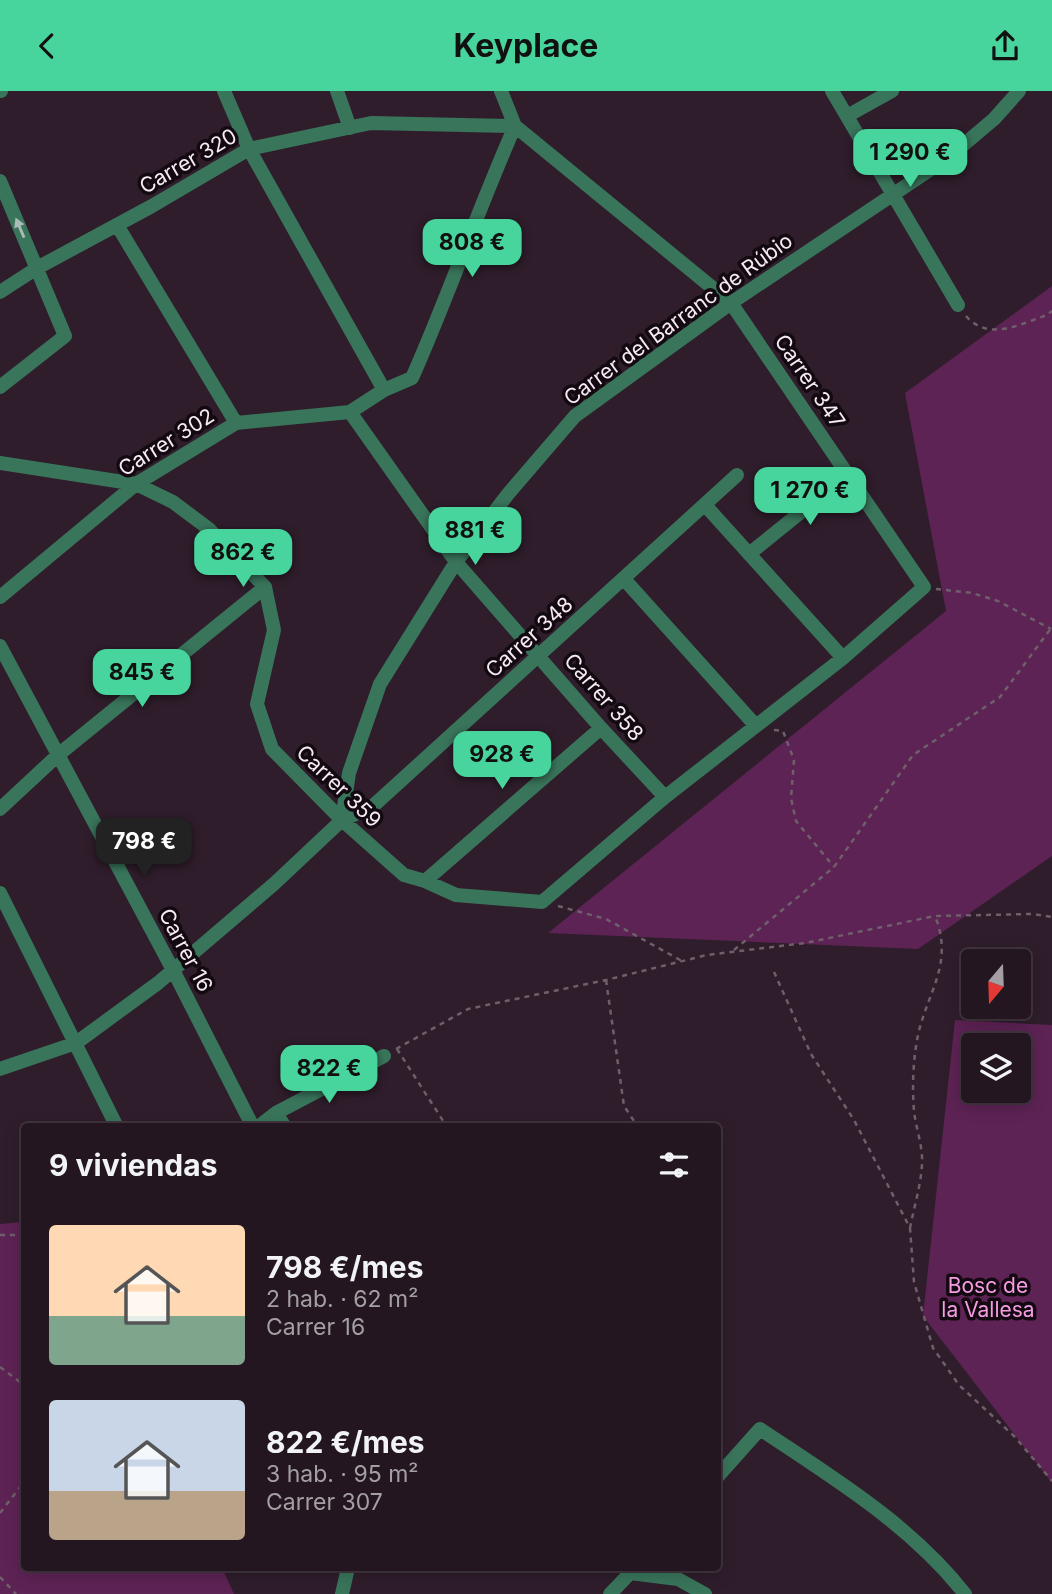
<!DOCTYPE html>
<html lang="es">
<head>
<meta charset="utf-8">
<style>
  body { margin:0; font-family:Inter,sans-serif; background:#2b1f29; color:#f1f3f6; height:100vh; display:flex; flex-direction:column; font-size:26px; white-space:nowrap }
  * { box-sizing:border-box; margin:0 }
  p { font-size:23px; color:#a39fa5 }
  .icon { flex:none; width:38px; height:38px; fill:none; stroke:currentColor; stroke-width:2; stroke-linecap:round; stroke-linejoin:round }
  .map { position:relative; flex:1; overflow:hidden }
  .sheet { position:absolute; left:21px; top:1032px; width:700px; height:448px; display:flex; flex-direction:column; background:#231620; border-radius:7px; box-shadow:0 4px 18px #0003,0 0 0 2px #40353e }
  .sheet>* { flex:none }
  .needle { width:46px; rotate:199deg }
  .controls { position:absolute; left:961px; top:858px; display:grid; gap:14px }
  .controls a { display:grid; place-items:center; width:70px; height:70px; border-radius:7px; background:#231620; box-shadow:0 4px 18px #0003,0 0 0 2px #40353e; font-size:35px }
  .price { position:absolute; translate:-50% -60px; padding:0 16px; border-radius:14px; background:#48d49d; color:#111; font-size:23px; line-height:46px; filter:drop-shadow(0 2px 4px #0008) }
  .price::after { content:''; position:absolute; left:50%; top:42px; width:21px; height:16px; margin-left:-10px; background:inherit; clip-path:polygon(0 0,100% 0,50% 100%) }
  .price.current { background:#222; color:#fff }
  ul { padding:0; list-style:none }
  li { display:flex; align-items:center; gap:21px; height:175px; padding:0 28px }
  li span { display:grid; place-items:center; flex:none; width:196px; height:140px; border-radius:7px; color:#555 }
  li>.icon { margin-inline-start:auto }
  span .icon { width:84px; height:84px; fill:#fffc; stroke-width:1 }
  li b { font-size:30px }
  h2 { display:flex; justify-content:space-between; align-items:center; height:84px; padding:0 28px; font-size:30px }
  header { display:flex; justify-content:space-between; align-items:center; height:91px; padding:0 28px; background:#48d49d; color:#111; font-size:32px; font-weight:700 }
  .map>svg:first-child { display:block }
</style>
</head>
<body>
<header><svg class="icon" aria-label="back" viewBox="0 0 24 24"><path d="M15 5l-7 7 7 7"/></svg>Keyplace<svg class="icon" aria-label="share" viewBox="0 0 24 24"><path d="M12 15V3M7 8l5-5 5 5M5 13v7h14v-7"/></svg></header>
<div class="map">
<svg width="1052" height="1503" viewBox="0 0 1052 1503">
  <rect width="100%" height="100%" fill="#2f1d2b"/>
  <!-- green -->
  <path fill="#5d2354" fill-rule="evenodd" d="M1052,195V765L918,858L548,842L946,520L905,302Z
    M955,929L1052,934V1392L923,1225ZM973,954H1018V999H973Z
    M24,1131V1477H222L234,1503H0V1133Z"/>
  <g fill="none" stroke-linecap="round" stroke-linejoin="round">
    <!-- path -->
    <path stroke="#6f5f6b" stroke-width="2.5" stroke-dasharray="5 5" stroke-linecap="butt" d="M966,225C988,251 1021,233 1047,224L1052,220
      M936,498L972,502L998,510L1051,538
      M774,639L783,640L794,669L791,707L796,730L834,776
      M558,815L606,828L682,870
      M734,859L834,776L913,664L1000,606L1052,536
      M774,881L811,963L854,1029L910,1137L914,1191L933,1257L959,1294L1015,1346L1052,1390
      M606,889L624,1015L638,1036
      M396,958L468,918L606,889L707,864L805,852L935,825L1032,823L1052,826
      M397,958L447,1036
      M910,1137C914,1116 921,1094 922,1073C923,1055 916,1038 914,1020C912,995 913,969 918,944C928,900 954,872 935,825
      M0,1144H24
      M0,1276L24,1294
      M0,1422L24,1391
      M0,1486L16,1503"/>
    <!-- street -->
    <path stroke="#39755b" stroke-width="14" d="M0,0H1
      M224,0L249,58L384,299
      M337,0L350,37
      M832,0L958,214
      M847,25L892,0
      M0,90L65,245L0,296
      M117,134L236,332
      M0,201L37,177L152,115L249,58L371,32L515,35L731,212L924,496L843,567L665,706L542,811L456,804L425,790L404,784L342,729L272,658L257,613L274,539L265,496L209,438L173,411L136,393L0,372
      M350,321L456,471L601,637L665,706
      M705,414L843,567
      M749,463L848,383
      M624,488L756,635
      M0,506L136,393L236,332L350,321L384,299L412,287C449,204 478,118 515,35L501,0
      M0,555L173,879L253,1036
      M0,718L58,664L265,496
      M342,729L373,715L737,384
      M425,790L601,637
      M0,802L117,1036
      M0,978L76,952L158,892L275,792L342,729L349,682L380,593L456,471L508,403L575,325L731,212L949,66L994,28L1019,0
      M276,1022L285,1036
      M258,1036L276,1022L384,965
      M718,1385L760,1338C833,1387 910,1433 965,1503
      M630,1482L678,1488L705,1503
      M342,1503L348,1477
      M610,1503L635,1477"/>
  </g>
  <!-- one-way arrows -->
  <defs><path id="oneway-solid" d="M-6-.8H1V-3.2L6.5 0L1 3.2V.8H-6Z" transform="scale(1.75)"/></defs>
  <use fill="#abbbb7" href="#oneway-solid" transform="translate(20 137) rotate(-113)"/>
  <g text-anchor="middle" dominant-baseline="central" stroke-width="7" stroke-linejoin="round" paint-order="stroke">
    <!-- street labels -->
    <g font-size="21" fill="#f7eaf4" stroke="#120a10">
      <text transform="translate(188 70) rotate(-30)">Carrer 320</text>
      <text transform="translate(678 228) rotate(-36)">Carrer del Barranc de Rúbio</text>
      <text transform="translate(810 290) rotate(56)">Carrer 347</text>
      <text transform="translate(166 351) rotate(-32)">Carrer 302</text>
      <text transform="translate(529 546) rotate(-42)">Carrer 348</text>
      <text transform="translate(604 606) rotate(49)">Carrer 358</text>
      <text transform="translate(339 695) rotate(44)">Carrer 359</text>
      <text transform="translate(186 859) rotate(62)">Carrer 16</text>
    </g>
    <!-- park labels -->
    <g font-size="21" fill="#f59be2" stroke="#120a10">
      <text x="988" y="1194">Bosc de<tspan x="988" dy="24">la Vallesa</tspan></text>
    </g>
  </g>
</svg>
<div class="controls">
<a><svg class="needle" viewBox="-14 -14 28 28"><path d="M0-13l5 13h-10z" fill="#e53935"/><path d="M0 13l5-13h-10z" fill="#a39fa5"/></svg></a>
<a><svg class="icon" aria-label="layers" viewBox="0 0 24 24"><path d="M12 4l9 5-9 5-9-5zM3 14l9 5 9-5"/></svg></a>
</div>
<b class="price" style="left:910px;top:98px">1 290 €</b>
<b class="price" style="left:472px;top:188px">808 €</b>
<b class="price" style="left:810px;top:436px">1 270 €</b>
<b class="price" style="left:475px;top:476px">881 €</b>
<b class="price" style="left:243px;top:498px">862 €</b>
<b class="price" style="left:142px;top:618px">845 €</b>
<b class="price" style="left:502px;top:700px">928 €</b>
<b class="price current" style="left:144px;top:787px">798 €</b>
<b class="price" style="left:329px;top:1014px">822 €</b>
<section class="sheet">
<h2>9 viviendas<svg class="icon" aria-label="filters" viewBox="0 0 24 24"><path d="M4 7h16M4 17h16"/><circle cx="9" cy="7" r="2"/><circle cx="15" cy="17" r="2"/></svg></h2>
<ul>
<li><span style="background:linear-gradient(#ffd9b3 65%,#7fa58c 0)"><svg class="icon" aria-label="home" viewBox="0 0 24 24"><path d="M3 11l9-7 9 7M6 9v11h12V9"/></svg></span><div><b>798 €/mes</b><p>2 hab. · 62 m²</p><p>Carrer 16</p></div></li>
<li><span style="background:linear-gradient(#c9d6e8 65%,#b9a48a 0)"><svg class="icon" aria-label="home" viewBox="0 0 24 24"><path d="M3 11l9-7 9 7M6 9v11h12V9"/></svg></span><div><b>822 €/mes</b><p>3 hab. · 95 m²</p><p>Carrer 307</p></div></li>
</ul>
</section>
</div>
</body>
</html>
